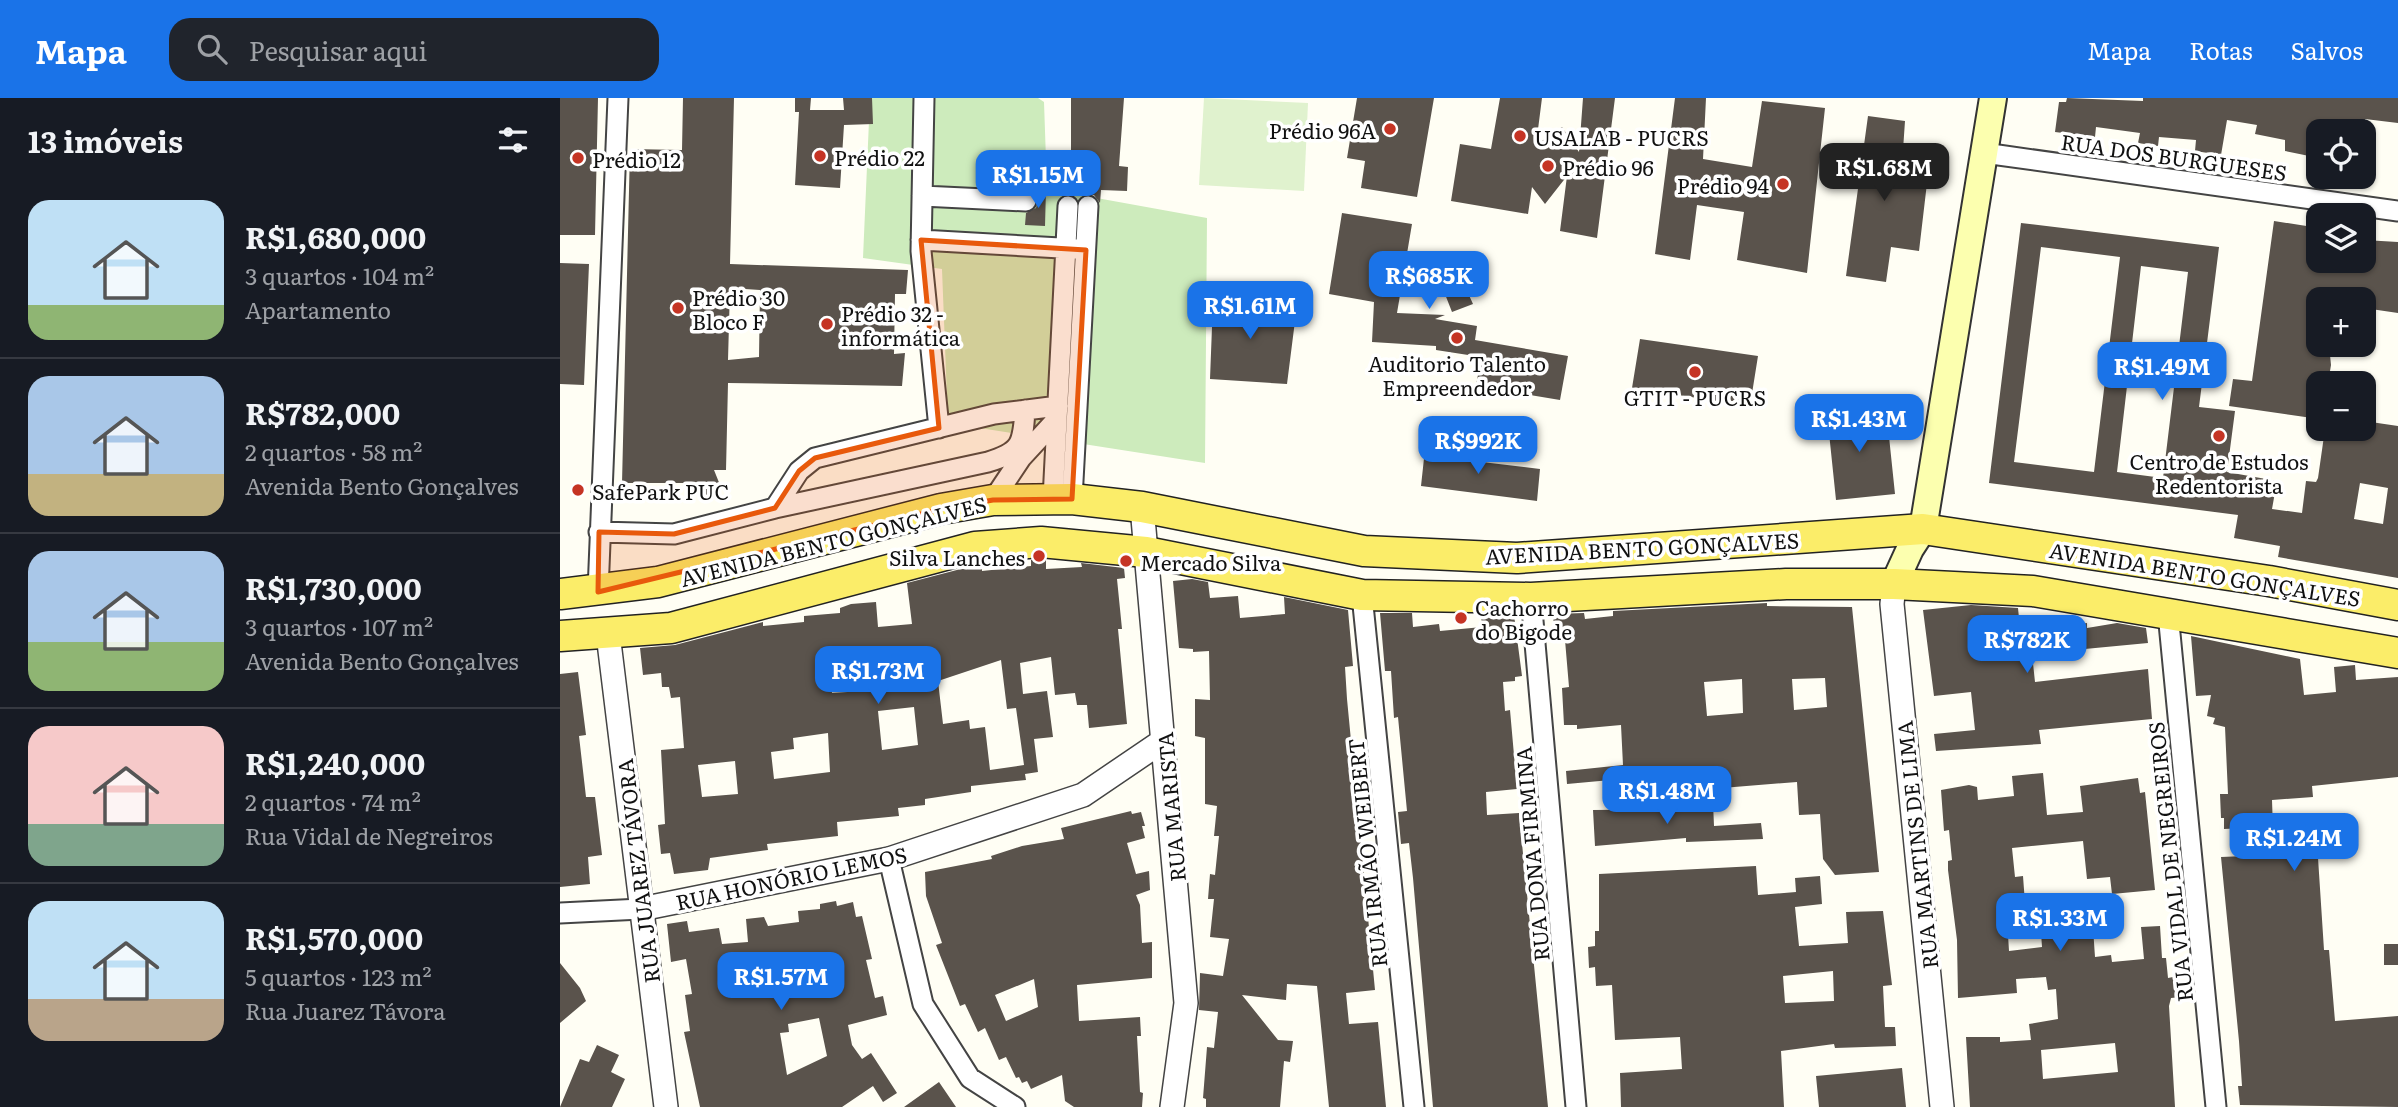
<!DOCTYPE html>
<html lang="pt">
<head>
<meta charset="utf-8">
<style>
  body { margin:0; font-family:Literata,serif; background:#20242c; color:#f1f3f6; height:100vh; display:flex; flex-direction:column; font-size:26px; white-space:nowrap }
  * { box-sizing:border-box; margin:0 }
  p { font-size:23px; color:#9ea1a6 }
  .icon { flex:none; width:38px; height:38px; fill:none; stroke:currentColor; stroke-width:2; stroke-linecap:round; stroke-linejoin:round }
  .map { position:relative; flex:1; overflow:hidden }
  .sheet { display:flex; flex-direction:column; background:#171b24; width:560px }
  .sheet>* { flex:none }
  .fabs { position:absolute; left:1746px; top:21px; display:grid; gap:14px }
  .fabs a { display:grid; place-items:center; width:70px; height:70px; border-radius:14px; background:#171b24; box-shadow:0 2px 5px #0004; font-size:35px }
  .price { position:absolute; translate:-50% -60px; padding:0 16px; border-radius:14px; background:#1a73e8; color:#fff; font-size:23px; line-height:46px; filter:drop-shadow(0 2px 4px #0008) }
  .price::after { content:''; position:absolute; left:50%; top:42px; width:21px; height:16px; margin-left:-10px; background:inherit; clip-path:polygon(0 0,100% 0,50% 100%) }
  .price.selected { background:#222; color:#fff }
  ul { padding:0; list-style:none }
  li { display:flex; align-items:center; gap:21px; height:175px; padding:0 28px }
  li+li { border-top:2px solid #363941 }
  li span { display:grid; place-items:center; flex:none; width:196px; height:140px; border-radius:21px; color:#555 }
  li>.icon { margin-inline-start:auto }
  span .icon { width:84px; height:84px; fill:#fffc; stroke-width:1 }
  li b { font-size:30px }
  h2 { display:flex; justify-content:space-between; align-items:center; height:84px; padding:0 28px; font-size:30px }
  header { display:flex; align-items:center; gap:42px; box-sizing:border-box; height:98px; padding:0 35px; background:#1a73e8; color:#fff }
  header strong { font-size:33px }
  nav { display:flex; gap:38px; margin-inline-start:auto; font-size:24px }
  .search { width:490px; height:63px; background:#20242c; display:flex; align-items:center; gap:18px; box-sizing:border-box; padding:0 24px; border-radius:21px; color:#9ea1a6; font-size:26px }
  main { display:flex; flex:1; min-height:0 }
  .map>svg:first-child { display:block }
</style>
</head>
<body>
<header>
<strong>Mapa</strong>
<div class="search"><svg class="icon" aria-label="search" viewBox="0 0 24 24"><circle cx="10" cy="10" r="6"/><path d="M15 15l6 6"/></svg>Pesquisar aqui</div>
<nav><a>Mapa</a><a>Rotas</a><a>Salvos</a></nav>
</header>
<main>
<section class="sheet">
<h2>13 imóveis<svg class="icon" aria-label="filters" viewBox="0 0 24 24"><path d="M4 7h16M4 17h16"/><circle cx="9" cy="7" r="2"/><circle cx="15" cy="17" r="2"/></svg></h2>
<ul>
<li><span style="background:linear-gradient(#bfe0f5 75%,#8fb573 0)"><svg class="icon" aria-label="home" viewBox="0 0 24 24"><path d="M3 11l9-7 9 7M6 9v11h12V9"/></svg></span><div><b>R$1,680,000</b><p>3 quartos · 104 m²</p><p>Apartamento</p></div></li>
<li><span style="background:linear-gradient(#a9c7e8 70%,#c2b280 0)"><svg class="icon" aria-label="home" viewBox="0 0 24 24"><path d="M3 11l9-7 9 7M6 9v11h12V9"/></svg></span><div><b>R$782,000</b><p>2 quartos · 58 m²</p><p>Avenida Bento Gonçalves</p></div></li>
<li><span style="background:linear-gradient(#a9c7e8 65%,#8fb573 0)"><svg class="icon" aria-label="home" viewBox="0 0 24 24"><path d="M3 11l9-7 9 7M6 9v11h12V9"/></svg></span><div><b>R$1,730,000</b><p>3 quartos · 107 m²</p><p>Avenida Bento Gonçalves</p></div></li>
<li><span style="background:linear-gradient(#f6c9c9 70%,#7fa58c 0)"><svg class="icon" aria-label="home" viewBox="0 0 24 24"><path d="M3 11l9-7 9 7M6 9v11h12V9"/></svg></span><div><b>R$1,240,000</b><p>2 quartos · 74 m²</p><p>Rua Vidal de Negreiros</p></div></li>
<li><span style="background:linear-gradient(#bfe0f5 70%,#b9a48a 0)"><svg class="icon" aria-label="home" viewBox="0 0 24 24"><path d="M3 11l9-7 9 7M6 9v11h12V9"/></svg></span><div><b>R$1,570,000</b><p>5 quartos · 123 m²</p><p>Rua Juarez Távora</p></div></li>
</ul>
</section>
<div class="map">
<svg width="1838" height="1009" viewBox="0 0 1838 1009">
  <rect width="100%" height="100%" fill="#fffef4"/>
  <!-- green -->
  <path fill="#cdebbc" d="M310,0H478L484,4L487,91L647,120L645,365L388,325L382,171L303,160Z"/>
  <!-- pitch -->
  <path fill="#e0f2ce" d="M644,0L748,5L744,93L639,87Z"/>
  <!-- building -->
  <path fill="#5a534c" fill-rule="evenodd" d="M0,0H38L35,137H0Z
    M123,0H174L170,166L348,172L346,196H335L334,256L345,255L342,288L168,285L166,372H154L160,387L149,390L145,401L134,385H62L70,51L122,52ZM170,190L200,192L199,259L168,262Z
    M235,0H251L250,12H284L283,0H312L313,26L284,27L280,90L235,87L239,14H235Z
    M511,0H564L559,68L568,69L567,93L541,92L540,105L534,97H524V92H505L504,64L511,65Z
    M797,0H874L857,99L801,90L805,63L787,60Z
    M940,0H982L976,47L1002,29L1019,54L1023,0H1055L1037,140L1000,133L1007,78L985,106L972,89L968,116L891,103L900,46L931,51Z
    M1115,0H1146L1143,61L1192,69L1202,3L1265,10L1247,175L1177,162L1184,114L1137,107L1130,162L1095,156Z
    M1507,0L1583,3V0H1838V25L1805,21L1802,33H1759V60L1725,53V42L1695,36L1697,27L1667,22L1661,57L1635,53L1636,42L1599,39L1598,48L1578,45L1580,35L1536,29L1535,39L1495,34L1499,4H1506Z
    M1308,18L1345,23L1341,81L1367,85L1359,153L1331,149L1326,184L1286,178Z
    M467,91H486L485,128L465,127L466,115L476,110L478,103L473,93Z
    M782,115L852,126L837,215L885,217L875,221L917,228L915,242L1008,258L1000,302L916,288L921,259L876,252V248L812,244L814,204L769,196Z
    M1714,123L1759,130V163H1804V142L1838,144V215L1804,210V201H1759V247H1769L1771,267L1768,285H1759V321L1669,308L1673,281L1692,283Z
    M1461,125L1659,149L1639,309L1675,313L1667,374L1717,383L1712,411L1742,415L1746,383L1756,384L1758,380L1765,331H1804V323L1838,328V480L1718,459L1720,448L1674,440L1678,417L1429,385ZM1481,149L1560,159L1534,374L1454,364ZM1581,168L1628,174L1603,380L1557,374ZM1800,385L1828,390L1823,426L1794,421Z
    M0,165L29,166L24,287L0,286Z
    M903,184L913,206L892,214L883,191Z
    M665,196L708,198V216L736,215L727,286L650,281L653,203L665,204Z
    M1080,241L1198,258L1190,308L1072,290Z
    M1302,302L1305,331L1328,329L1335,396L1276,402L1266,306Z
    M866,342L881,344L880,359L980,371L977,403L861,388Z
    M471,462H486V471L522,469L521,465L564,470L565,480L557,481L562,531H558L567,626L529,630L527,607H517L515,595L495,597L491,559L460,565L463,596L487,593L493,639L474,641L478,674L465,676L464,670L466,682L411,688V694L365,701V707L338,710L339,718L277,724L278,738L207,746L208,752L150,760L148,772L114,776L110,755L101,756L98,727L105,726L101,652L124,650L120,599L111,600L109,589H102L101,575L83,577L80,550L115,547L203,524V528L244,524V518L280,515V510L291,506L316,504L318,529L352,526L347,485L416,467L422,466V473L471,468ZM329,552L334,591L272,595L270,565L297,562V556ZM441,562L447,611L456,610L464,667L430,672L425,629L410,631L409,622L383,626L378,583ZM354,609L358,647L322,652L318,613ZM268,635L270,674L214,681L211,654L234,651L233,640ZM175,663L178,696L142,699L138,667Z
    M632,481L648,484L650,500L678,498L680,520L725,516L724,499L788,512L793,568L785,569L787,601L815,892L786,895L789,926L818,924L826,1009H769L757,888L727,886L726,902L682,897L718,942L733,943L730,964L724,963L720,1009H646V1001L643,1000L647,949L654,950L658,914L639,912L640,875L663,878L669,841L650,839L654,801H648L650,776L655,777L659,738H654L657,708L645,706V640L635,638V601L650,602L649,553L633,554V551L619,550L613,483Z
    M1207,505V508L1292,509L1319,774L1275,777L1263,761L1260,716L1239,717L1237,684L1162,690L1160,672L1007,686L1006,673L1063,667L1061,627L1017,631V627H1004L1002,590L1009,589L1005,542L995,543L993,516L1024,515L1025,521L1053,518V513ZM1265,580L1267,609L1234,612L1232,581ZM1182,581L1183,615L1147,618L1144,584Z
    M1411,507L1458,510L1459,520L1519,519L1520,526L1527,525V530L1557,525L1586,530L1588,545L1472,556L1475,584L1588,571L1592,621L1479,632L1481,646L1376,653L1374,636L1415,632L1411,594L1374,598L1363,512Z
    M820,515H852L853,529L879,526L880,533L922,529L921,517H954L962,578L955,579V583L943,584L945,613L950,612L957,691L926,694L927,717L959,715L988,1009H873L853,780L849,745L841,746L838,714L847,713L838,619L834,620L831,573H825Z
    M1631,538L1740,561L1744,597L1776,594L1774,569L1795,567L1796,582L1838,579V679L1752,688L1753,699L1712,702L1713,731L1756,729L1764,852H1769L1775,923L1838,918V1009L1680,1007L1678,988H1682L1679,943L1661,759L1685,758L1683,730L1664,731V720H1661L1660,696H1668L1665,629L1653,626L1655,620L1647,618L1651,597L1636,598Z
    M18,574L26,637L19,638L26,699H35L42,757L28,759L30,786L0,789V576Z
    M1483,675L1487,717L1523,714L1520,688L1578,680L1580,695L1585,694L1595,792L1552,796L1550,779L1527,781L1523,743L1452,750L1455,779L1463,778L1466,819L1447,821L1449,853L1482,849L1479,805L1496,803L1498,834L1533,830L1535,859L1551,857L1552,864L1584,861L1581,829L1600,828L1602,860H1606L1608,880L1618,878L1621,899L1611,900L1609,908L1615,1009H1410L1406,939H1440V944L1471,942L1469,926L1498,921L1496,891L1488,892L1486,879L1456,881L1457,895L1398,900L1397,842L1388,772V763L1392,762L1389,732L1384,733L1381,692L1409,687L1417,689L1418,702L1454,698L1452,678ZM1555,945L1558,974L1483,981L1481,952Z
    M1153,705L1154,728L1201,725L1203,741L1126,744V740L1035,748L1033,712L1124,711V706Z
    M571,713L572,716L581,714L585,728H582L585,740L567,745L576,776L589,773L590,792L576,797L580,807L582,845L592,844V880L517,887L519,923L580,919L581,938H577L580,994L583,995L582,1009H514L505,1003L502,977L471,991L467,983L462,985L459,979L456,980L446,959L439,962L425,930L418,934L405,906L400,908L376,847L382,845L366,798L365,774L432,761L431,758L462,748L504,741L501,730ZM474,881L478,909L446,923L435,897Z
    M1196,768L1198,797L1236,794L1235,780L1260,778L1262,806L1235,809L1239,848L1288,845L1286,814L1323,813L1332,887L1323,888L1325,929H1335L1336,948L1275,950L1274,946L1221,953L1224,1009H1061L1060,975L1122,971L1120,939L1055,942L1052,887L1036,888L1035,869L1029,870L1028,849L1035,848V833H1039V776ZM1273,873L1274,903L1225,905L1223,878Z
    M276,803L277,808L293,804L296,819L302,818L312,861L306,862L315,900L323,898L327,917L288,927L292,947L302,961L311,955L337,995L323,1004L313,988L282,1009H140L124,934L130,933L125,897L132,896L126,861L111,864L107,826L127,823L129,834L159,830L162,846L188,844L186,821L204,819L208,828L239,824L238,813L260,811V806ZM259,920L267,958L227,977L220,935L229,934L228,926Z
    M1824,846H1838V867H1824Z
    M0,865L20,890L26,903L0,925Z
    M37,947L59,957L51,974L65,981L52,1009H0L20,961L29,964Z
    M1342,970L1346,1009H1259L1256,978Z
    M379,984L396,1009H344Z"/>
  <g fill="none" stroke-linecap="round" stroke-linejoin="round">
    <defs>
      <path id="minor" d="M364,0L361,153L379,330
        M1424,55L1838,113
        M362,98L466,103
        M361,142L518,151
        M493,401L508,108
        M512,401L528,108
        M433,402L461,360L497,321
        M215,410L239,373L255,360L434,316L498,308
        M39,434L114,436L215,410L428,364C461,354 463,346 465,312
        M38,494L58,0
        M802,497L854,1009
        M971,500L1016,1009
        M1608,515L1656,1009
        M329,761L363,906L410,980L455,1009
        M0,815L81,811"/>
      <path id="tertiary" d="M582,409L626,905L612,1009
        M1334,486L1332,506L1382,1009
        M48,536L106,1009
        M81,811L329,761L523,697L604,642"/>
      <path id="secondary" d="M1334,486L1350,451L1363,431L1433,0"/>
      <path id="primary" d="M0,496L98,484L381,411L433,402L512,401L582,409L804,453L957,460L1363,431L1709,483L1838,507
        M0,538L111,530L415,449L481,444L586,454L802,497L971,500L1226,486H1334L1473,493L1838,555"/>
    </defs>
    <!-- minor casing -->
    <use href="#minor" stroke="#444" stroke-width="23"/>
    <!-- tertiary casing -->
    <use href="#tertiary" stroke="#444" stroke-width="26"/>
    <!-- secondary casing -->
    <use href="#secondary" stroke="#333" stroke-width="30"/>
    <!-- primary casing -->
    <use href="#primary" stroke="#222" stroke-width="33"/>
    <!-- minor -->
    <use href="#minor" stroke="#fff" stroke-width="19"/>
    <!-- tertiary -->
    <use href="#tertiary" stroke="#fff" stroke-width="23"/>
    <!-- secondary -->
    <use href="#secondary" stroke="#fcffaf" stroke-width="26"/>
    <!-- primary -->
    <use href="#primary" stroke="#fbed69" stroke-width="30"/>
  </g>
  <!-- marked area -->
  <path fill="#e8590c" fill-opacity="0.2" stroke="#e8590c" stroke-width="5" stroke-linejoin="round" d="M361,142L526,152L512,401L433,402L381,411L38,494L39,434L114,436L215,410L239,373L255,360L379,330Z"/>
  <!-- markers -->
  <g fill="#c53424" stroke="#fff" stroke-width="2.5">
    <circle cx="830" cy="31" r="7"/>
    <circle cx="960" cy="38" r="7"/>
    <circle cx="260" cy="58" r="7"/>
    <circle cx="18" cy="60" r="7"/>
    <circle cx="988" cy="68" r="7"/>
    <circle cx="1223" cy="86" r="7"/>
    <circle cx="118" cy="210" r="7"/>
    <circle cx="267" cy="226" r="7"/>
    <circle cx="897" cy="240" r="7"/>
    <circle cx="1135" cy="274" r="7"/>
    <circle cx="1659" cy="338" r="7"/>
    <circle cx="18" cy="392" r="7"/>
    <circle cx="479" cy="458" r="7"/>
    <circle cx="566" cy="463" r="7"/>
    <circle cx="901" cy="520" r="7"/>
  </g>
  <g text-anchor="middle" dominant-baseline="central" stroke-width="7" stroke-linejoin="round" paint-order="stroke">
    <!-- poi labels -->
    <g font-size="21" fill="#111" stroke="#fff" text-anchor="start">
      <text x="816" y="31" text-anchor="end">Prédio 96A</text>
      <text x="974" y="38">USALAB - PUCRS</text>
      <text x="274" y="58">Prédio 22</text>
      <text x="32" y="60">Prédio 12</text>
      <text x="1002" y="68">Prédio 96</text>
      <text x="1209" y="86" text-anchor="end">Prédio 94</text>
      <text x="132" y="198">Prédio 30<tspan x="132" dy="24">Bloco F</tspan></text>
      <text x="281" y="214">Prédio 32 -<tspan x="281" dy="24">informática</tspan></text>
      <text x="897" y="264" text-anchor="middle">Auditorio Talento<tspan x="897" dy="24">Empreendedor</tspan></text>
      <text x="1135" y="298" text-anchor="middle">GTIT - PUCRS</text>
      <text x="1659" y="362" text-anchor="middle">Centro de Estudos<tspan x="1659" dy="24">Redentorista</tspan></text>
      <text x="32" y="392">SafePark PUC</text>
      <text x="465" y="458" text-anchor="end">Silva Lanches</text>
      <text x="580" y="463">Mercado Silva</text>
      <text x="915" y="508">Cachorro<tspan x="915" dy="24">do Bigode</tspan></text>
    </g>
    <!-- street labels -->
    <g font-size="21" fill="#111" stroke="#fff">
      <text transform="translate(1614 58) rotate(8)">RUA DOS BURGUESES</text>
      <text transform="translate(273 442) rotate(-14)">AVENIDA BENTO GONÇALVES</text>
      <text transform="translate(1082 449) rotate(-3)">AVENIDA BENTO GONÇALVES</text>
      <text transform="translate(1645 475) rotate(9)">AVENIDA BENTO GONÇALVES</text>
      <text transform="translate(610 709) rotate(-95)">RUA MARISTA</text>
      <text transform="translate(1356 747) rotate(-96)">RUA MARTINS DE LIMA</text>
      <text transform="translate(806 755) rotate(-96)">RUA IRMÃO WEIBERT</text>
      <text transform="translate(971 756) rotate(-95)">RUA DONA FIRMINA</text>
      <text transform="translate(1609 764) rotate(-96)">RUA VIDAL DE NEGREIROS</text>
      <text transform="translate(77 773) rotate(-97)">RUA JUAREZ TÁVORA</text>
      <text transform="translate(231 779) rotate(-12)">RUA HONÓRIO LEMOS</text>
    </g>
  </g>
</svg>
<div class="fabs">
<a><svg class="icon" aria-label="locate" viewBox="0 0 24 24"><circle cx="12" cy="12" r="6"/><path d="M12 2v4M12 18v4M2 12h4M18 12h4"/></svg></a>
<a><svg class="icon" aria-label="layers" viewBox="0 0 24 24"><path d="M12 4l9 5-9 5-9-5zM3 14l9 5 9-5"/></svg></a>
<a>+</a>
<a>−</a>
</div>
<b class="price selected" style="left:1324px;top:105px">R$1.68M</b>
<b class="price" style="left:478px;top:112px">R$1.15M</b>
<b class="price" style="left:869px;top:213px">R$685K</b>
<b class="price" style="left:690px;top:243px">R$1.61M</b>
<b class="price" style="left:1602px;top:304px">R$1.49M</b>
<b class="price" style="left:1299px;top:356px">R$1.43M</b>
<b class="price" style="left:918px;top:378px">R$992K</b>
<b class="price" style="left:1467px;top:577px">R$782K</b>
<b class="price" style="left:318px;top:608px">R$1.73M</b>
<b class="price" style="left:1107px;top:728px">R$1.48M</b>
<b class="price" style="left:1734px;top:775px">R$1.24M</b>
<b class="price" style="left:1500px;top:855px">R$1.33M</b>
<b class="price" style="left:221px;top:914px">R$1.57M</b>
</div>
</main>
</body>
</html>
